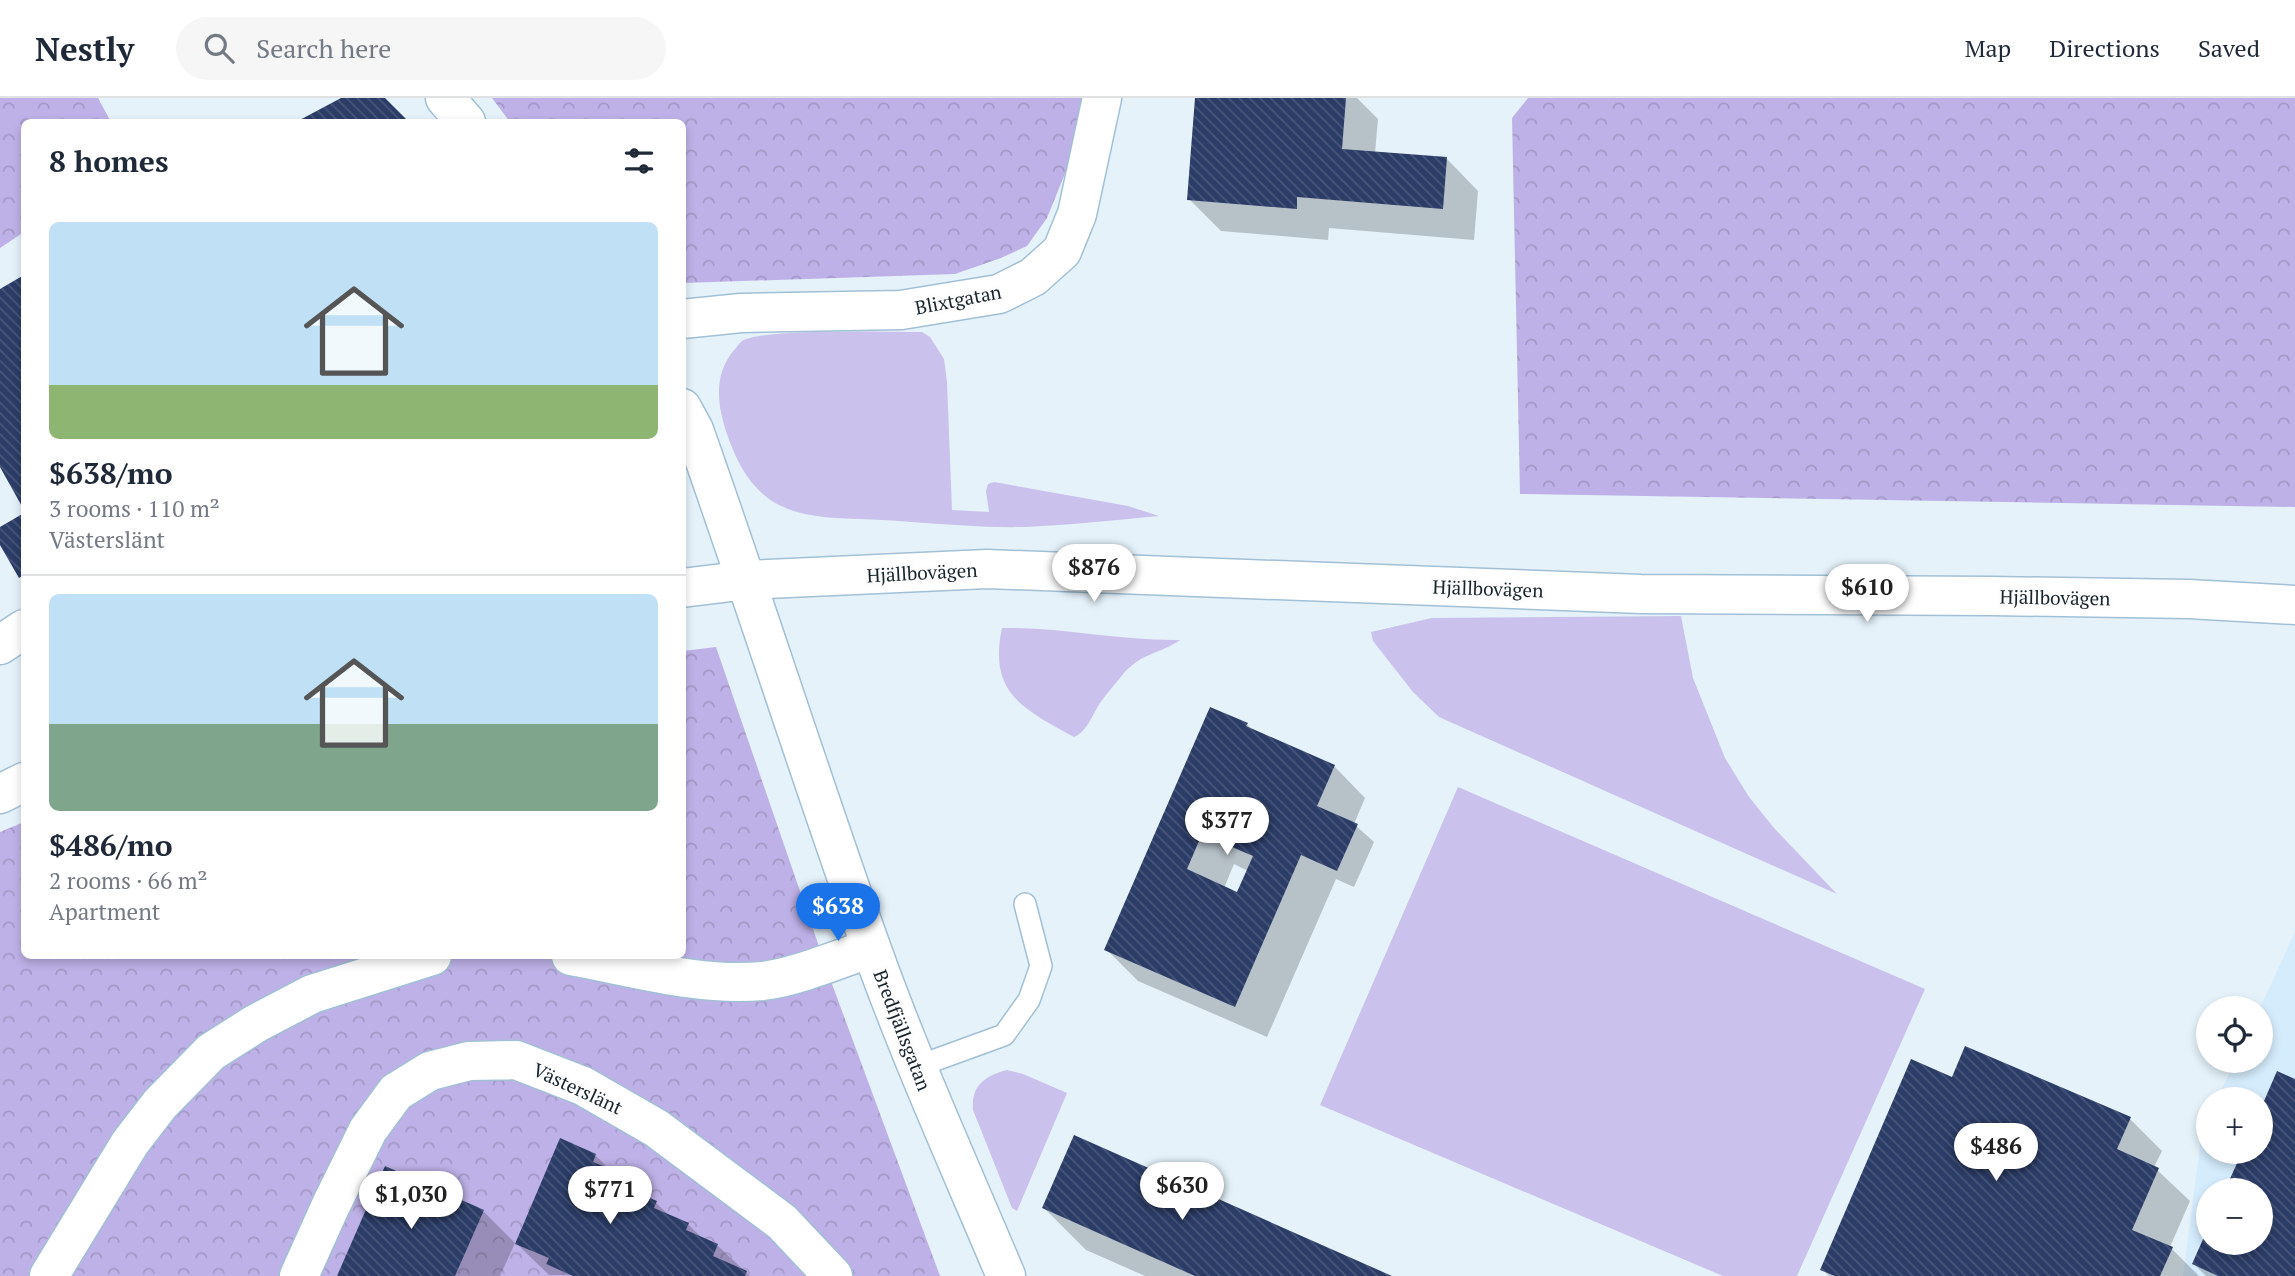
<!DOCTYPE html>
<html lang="en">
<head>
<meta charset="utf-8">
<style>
  body { margin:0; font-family:"PT Serif",serif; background:#f6f6f7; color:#1f2937; height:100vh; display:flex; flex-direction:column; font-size:26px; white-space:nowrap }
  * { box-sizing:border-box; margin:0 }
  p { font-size:23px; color:#747a83 }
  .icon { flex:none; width:38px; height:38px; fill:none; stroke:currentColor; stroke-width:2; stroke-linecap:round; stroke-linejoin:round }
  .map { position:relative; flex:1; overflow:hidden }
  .sheet { position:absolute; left:21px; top:21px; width:665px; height:840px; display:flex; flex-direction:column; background:#fff; border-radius:10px; box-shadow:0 4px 10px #0003 }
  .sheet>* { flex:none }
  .buttons { position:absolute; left:2196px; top:898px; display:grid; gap:14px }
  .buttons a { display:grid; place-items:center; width:77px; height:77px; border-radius:50%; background:#fff; box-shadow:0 4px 10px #0003; font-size:35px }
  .price { position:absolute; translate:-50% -60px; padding:0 16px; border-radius:24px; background:#fff; color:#222; font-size:23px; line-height:46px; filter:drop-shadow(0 2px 4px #0008) }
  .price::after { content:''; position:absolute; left:50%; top:42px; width:21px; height:16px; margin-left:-10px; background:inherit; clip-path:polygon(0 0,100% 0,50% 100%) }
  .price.current { background:#1a73e8; color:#fff }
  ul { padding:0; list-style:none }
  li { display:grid; align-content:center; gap:14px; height:371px; padding:0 28px }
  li+li { border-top:2px solid #e0e1e3 }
  li span { display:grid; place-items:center; height:217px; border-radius:10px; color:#555 }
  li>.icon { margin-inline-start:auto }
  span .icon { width:126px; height:126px; fill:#fffc; stroke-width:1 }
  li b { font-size:30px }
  h2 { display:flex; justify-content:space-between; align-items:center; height:84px; padding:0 28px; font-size:30px }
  header { display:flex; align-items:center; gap:42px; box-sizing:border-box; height:98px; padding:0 35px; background:#fff; border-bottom:2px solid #e0e1e3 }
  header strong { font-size:33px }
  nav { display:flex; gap:38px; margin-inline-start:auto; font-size:24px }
  .search { width:490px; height:63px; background:#f6f6f7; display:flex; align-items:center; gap:18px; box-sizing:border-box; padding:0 24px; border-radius:38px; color:#747a83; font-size:26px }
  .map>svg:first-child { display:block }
</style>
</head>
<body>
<header>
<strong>Nestly</strong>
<div class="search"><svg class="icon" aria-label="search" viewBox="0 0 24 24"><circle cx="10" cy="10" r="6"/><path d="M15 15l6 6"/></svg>Search here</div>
<nav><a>Map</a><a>Directions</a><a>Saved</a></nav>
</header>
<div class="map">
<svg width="2295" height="1178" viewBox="0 0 2295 1178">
  <defs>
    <pattern id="forest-crowns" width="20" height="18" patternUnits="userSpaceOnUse" patternTransform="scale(1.75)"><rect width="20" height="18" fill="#beb1e7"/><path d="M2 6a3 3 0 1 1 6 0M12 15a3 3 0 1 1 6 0" fill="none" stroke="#a398c6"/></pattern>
    <pattern id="building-back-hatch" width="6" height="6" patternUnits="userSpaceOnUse" patternTransform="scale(1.75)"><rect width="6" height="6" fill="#2b3c67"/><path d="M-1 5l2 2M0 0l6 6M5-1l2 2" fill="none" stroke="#485679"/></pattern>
  </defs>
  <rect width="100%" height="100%" fill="#e5f2fa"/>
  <!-- built -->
  <path fill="#d5ecfc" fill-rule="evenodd" d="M2295,834V1178H2183L2202,1033L2208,1020V1054H2261V1001H2217L2235,963L2261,962L2260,910ZM2208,1092H2261V1144H2208Z"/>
  <!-- green -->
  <path fill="#cac1ec" d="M922,234L930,239L944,261L947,284L952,412L989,414L986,393L988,386L994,384L1128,408L1159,418C1115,422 1070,427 1026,429C979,430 930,425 883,422C852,420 817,422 788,411C754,398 738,368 727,336C717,306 713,276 735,251C737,249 739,245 742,243C763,230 890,234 922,234Z
    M1681,518L1693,580L1725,660L1749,699L1774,730L1837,796L1439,619L1413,594L1373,543L1371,534L1432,520Z
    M1002,530C1062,529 1120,543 1180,542C1160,556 1143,554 1124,575C1116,585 1107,595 1100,605C1092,617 1087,634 1074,639C1024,611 988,596 1002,530Z
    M1458,689L1925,891L1797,1178H1723L1320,1007Z
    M1007,972L1023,976L1067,995L1017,1113L1012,1110L973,1012C971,987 985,978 1007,972Z"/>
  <!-- forest -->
  <path fill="url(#forest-crowns)" d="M0,0H98L111,24H24V134L0,150Z
    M492,0H1088L1066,73L1047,120L1027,148L1001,160L955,176L683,185L682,24H510Z
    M1528,0H2295V409L1520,396L1512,20Z
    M716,549L832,886L940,1178H0V734L24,724V858H682L683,553Z"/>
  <!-- shadow -->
  <path fill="#0003" fill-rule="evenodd" d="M345,0H383L408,24H300Z
    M1197,0H1357L1378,21L1375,55L1447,61L1478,93L1474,142L1329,130L1328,142L1221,133L1189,101Z
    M24,179V408L0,366V193Z
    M24,417V483L0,444V431Z
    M1247,626L1253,633L1334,668L1365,700L1354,726L1374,744L1354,789L1336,781L1267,939L1138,883L1106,851ZM1234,766L1248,773L1238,796L1224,790Z
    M1953,981L2130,1021L2162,1053L2154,1069L2190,1103L2170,1149L2199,1178H1829L1822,1171Z
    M2295,983V1178H2206L2194,1166L2208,1134V1144H2261V1092H2227L2244,1054H2261V1015Z
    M595,1057L612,1074L626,1080L647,1101L656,1105L670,1118L688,1126L703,1141L717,1147L750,1178L549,1177L517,1146Z
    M1044,1110L1388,1178H1145L1086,1152Z
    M483,1113L515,1145L500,1178H338Z"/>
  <!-- building -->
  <path fill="url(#building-back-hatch)" fill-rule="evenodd" d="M341,0H385L409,24H296Z
    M1195,0H1346L1342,51L1447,59L1443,111L1297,99V111L1187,102Z
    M24,177V412L0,369V191Z
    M24,415V477L19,480L0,447V429Z
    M1210,609L1248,625L1246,628L1335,667L1317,708L1358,726L1337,773L1301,757L1235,909L1104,852ZM1202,736L1253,758L1237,794L1187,771Z
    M1965,948L2131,1019L2117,1051L2159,1070L2132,1132L2173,1149L2160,1178H1835L1820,1172L1911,961L1952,979Z
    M2277,973L2295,981V1178H2218L2192,1166L2208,1130V1144H2261V1092H2225L2242,1054H2261V1010Z
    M1074,1037L1392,1178H1195L1042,1110Z
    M560,1040L596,1056L593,1064L627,1078L623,1089L657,1103L654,1110L689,1125L686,1132L718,1146L713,1158L747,1173L745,1178H573L546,1166L549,1160L515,1146Z
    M385,1068L484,1112L455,1178H337Z"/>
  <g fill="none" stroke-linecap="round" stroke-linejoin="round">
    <defs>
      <path id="lane" d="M916,969L1004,937L1029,902L1041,868L1025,806"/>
      <path id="street" d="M445,0L466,24
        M682,221L741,215L901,212L999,196L1033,179L1062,153L1077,116L1102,0
        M682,310L694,332C755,504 810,678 871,849C911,961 960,1069 1006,1178
        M0,547L24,531
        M571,858C633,869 699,889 763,883C796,879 839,861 871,850
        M49,1178L130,1045L160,1006L211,954L255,926L312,896L432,858
        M299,1178L331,1107L368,1032L396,994L430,973L469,963L516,962L583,988L656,1030L782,1124L833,1178"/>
      <path id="secondary" d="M682,490L747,482L987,471L1641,496L1991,498L2189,501L2295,507
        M0,696L24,684"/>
    </defs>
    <!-- lane casing -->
    <use href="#lane" stroke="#a2c0d5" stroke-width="24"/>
    <!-- street casing -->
    <use href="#street" stroke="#a2c0d5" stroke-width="41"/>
    <!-- secondary casing -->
    <use href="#secondary" stroke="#a2c0d5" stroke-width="41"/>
    <!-- lane -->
    <use href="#lane" stroke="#fff" stroke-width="21"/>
    <!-- street -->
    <use href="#street" stroke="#fff" stroke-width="38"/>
    <!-- secondary -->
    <use href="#secondary" stroke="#fff" stroke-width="38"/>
  </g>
  <g text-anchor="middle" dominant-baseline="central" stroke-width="7" stroke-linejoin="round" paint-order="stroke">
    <!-- street labels -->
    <g font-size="19" fill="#18242c" stroke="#fdfdfd">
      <text transform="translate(958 201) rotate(-11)">Blixtgatan</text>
      <text transform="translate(922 474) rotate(-3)">Hjällbovägen</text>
      <text transform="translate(1488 490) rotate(2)">Hjällbovägen</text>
      <text transform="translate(2055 499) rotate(1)">Hjällbovägen</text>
      <text transform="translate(903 932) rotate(69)">Bredfjällsgatan</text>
      <text transform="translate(578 990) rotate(25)">Västerslänt</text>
    </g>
  </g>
</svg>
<div class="buttons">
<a><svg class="icon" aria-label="locate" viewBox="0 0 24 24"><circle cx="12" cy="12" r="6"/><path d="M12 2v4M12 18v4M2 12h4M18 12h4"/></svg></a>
<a>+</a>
<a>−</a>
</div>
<b class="price" style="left:1094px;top:506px">$876</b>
<b class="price" style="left:1867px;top:526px">$610</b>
<b class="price" style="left:1227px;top:759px">$377</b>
<b class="price current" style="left:838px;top:845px">$638</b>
<b class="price" style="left:1996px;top:1085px">$486</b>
<b class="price" style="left:1182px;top:1124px">$630</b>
<b class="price" style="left:610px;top:1128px">$771</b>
<b class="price" style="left:411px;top:1133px">$1,030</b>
<section class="sheet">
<h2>8 homes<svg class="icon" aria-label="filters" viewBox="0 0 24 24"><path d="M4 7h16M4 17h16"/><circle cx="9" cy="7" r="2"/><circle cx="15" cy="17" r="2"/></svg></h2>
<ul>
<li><span style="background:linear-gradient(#bfe0f5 75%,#8fb573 0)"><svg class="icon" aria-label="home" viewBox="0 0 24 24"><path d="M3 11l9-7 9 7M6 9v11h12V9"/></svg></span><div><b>$638/mo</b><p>3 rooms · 110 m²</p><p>Västerslänt</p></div></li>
<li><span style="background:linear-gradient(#bfe0f5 60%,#7fa58c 0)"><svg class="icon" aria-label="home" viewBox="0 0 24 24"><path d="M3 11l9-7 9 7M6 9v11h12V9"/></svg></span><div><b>$486/mo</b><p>2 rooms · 66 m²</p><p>Apartment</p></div></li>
</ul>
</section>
</div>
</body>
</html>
